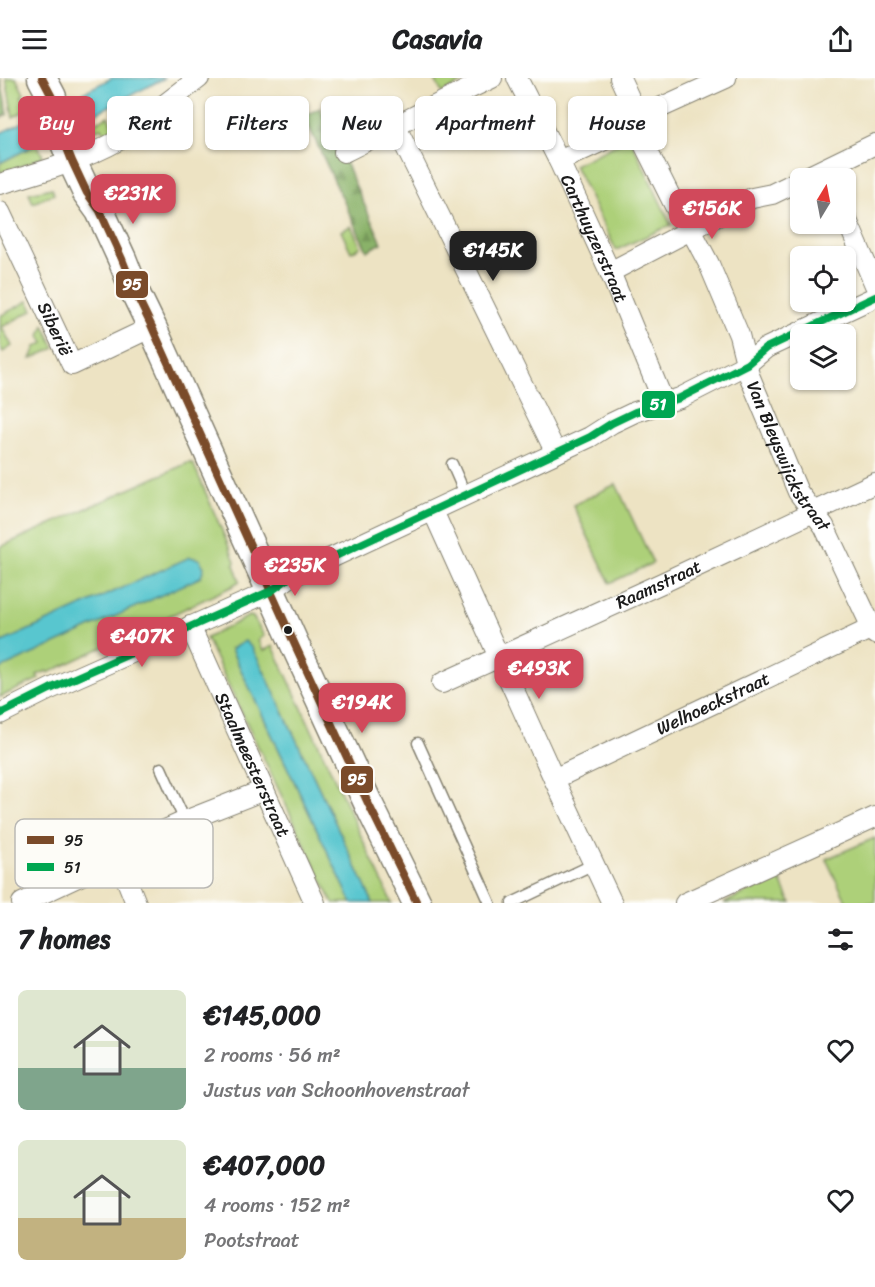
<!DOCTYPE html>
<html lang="en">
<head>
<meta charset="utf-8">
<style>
  body { margin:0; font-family:Sriracha,sans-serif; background:#f6f6f6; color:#202124; height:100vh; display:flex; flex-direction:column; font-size:22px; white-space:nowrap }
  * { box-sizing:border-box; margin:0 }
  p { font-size:20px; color:#757577 }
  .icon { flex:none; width:33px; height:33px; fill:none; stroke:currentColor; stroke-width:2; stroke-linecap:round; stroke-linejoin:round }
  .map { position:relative; height:825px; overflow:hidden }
  .panel { display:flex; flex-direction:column; background:#fff; flex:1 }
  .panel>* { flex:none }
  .guide { position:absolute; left:18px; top:18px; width:840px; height:54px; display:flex; gap:12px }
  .needle { width:39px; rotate:10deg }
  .buttons { position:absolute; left:790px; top:90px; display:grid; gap:12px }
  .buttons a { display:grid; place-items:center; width:66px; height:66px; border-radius:9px; background:#fff; box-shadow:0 2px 4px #0004; font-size:30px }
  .price { position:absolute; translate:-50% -51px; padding:0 14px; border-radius:12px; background:#d1495b; color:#fff; font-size:20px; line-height:39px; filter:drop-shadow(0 2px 3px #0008) }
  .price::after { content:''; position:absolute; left:50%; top:36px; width:18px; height:14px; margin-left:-9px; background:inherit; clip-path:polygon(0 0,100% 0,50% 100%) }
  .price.on { background:#222; color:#fff }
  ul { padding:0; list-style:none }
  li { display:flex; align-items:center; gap:18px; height:150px; padding:0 18px }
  li span { display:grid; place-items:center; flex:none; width:168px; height:120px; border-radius:9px; color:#555 }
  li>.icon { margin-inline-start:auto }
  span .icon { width:72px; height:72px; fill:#fffc; stroke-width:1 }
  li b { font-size:26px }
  h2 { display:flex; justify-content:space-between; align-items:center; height:72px; padding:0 18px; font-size:26px }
  .chip { padding:0 21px; border-radius:9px; background:#fff; box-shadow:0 2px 4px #0004; font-size:21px; line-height:54px }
  .chip.on { background:#d1495b; color:#fff }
  header { display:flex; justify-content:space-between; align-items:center; height:78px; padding:0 18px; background:#fff; font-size:27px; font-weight:700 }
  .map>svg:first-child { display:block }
</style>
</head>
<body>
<header><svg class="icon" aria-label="menu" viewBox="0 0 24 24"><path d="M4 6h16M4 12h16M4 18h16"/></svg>Casavia<svg class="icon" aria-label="share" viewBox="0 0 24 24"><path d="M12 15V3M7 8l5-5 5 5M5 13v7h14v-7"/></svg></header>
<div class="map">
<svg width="875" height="825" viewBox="0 0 875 825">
  <defs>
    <pattern id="forest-firs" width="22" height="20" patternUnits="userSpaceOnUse" patternTransform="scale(1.5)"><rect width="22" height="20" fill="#8ab269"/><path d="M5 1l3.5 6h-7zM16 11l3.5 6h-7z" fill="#76985a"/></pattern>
  </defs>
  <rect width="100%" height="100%" fill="#fdfcf7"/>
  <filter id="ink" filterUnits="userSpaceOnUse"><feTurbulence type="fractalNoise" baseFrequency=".0167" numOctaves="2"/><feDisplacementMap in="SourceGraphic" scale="12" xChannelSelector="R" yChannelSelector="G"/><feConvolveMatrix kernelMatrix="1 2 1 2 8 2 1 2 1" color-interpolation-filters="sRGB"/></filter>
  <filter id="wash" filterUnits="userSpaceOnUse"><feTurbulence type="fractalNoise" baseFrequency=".008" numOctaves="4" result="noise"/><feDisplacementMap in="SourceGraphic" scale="24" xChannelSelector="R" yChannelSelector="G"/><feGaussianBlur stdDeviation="1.35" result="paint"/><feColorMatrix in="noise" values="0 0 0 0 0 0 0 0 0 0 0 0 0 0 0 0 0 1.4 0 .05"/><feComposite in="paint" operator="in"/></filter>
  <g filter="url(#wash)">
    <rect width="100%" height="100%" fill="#ede3c3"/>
    <!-- green -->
    <path fill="#add079" stroke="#64764a" stroke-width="1.5" d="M6,0H16L24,16L21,18L23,20H25L30,30L13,39Z
      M434,0H471L442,15Z
      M108,38L115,53L106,58L102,50L96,52L93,46Z
      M630,60L671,147L616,172L574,87Z
      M37,66L43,78L32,84L0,95V85Z
      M52,110L54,116L33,125L29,115Z
      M351,148L361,169L351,174L341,153Z
      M28,223L33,232L2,249L12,268L3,274L0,268V238Z
      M44,247L55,270L31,281L36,269L44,265L40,258Z
      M190,384L191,386L193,385L235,483L234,487L240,503L233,507V508L48,595L47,593L37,597L39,601L0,619V469Z
      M616,406L653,485L610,505L573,427Z
      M249,538L253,539L264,558L258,562L263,573L273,568L392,825H373L263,591L231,571L352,825H333L206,560Z
      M875,760V825H847L826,781Z
      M779,799L791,825H724Z"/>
    <!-- forest -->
    <path fill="url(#forest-firs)" stroke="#536742" stroke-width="1.5" d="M0,0L8,36L0,40Z
      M320,30L382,165L367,173L304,38Z"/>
    <!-- water -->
    <path fill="#59c6cf" stroke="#3a7176" stroke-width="1.5" d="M112,0H165L100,33L90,38L89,36L43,59L44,61L37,66L0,85V55L26,43L34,41L35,42L81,19L80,18L88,12Z
      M190,479L199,481L204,489L201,499L0,591V565Z
      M245,563L252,570L263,591L373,825H352L231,571Z"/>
    <!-- pier -->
    <path fill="#ede3c3" d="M80,18L90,38L44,61L34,41Z"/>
  </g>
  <g filter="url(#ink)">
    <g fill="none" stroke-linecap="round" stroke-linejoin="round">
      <defs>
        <path id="lane" d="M452,386L466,418
          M418,665L490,825
          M161,690L185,743
          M512,825L594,786"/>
        <g id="street">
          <path id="s1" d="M517,0L559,83L610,194L664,325"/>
          <path id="s2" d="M620,0L632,26L642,62L681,140L691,152L709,186L739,257L749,297L798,414L824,448L875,556"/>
          <path d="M396,49L556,375"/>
          <path d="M344,74C393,50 442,23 492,0"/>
          <path d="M559,83L639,46L653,33L726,0"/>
          <path d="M805,100L875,66"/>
          <path d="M0,106C40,94 82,83 119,62L199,0"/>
          <path id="s3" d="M0,134L72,287L152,249"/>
          <path d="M846,140L875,207"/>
          <path d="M610,194L752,120L772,116L801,102"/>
          <path d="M433,433L554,701L612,825"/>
          <path id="s4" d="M190,548L315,825"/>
          <path id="s5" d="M442,605L662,505L875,405"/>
          <path d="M0,636L50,611L271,513L290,499L301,494L590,359L612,345L635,334L680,320L747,286L766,270L875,219"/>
          <path id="s6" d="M554,701L872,550"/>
          <path d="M118,780L136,825"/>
          <path d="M22,825L118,780L132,767L185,743L264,712"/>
          <path d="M685,825L875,739"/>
        </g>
        <path id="secondary" d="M42,0L52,19V32L72,83L87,115L100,133L122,181L135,214L152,249L295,567L368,725L417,825"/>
      </defs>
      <!-- lane casing -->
      <use href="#lane" stroke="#848070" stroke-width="13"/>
      <!-- street casing -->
      <use href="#street" stroke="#848070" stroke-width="22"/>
      <!-- secondary casing -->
      <use href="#secondary" stroke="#848070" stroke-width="31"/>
      <!-- lane -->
      <use href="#lane" stroke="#fff" stroke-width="10"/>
      <!-- street -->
      <use href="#street" stroke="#fff" stroke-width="20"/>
      <!-- secondary -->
      <use href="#secondary" stroke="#fff" stroke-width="28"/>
      <defs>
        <path id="bus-1" d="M42,0L52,19V32L72,83L87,115L100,133L122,181L135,214L152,249L295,567L368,725L417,825"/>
        <path id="bus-2" d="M0,636L50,611L271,513L290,499L301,494L590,359L612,345L635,334L680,320L747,286L766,270L875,219"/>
      </defs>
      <!-- bus-1 casing -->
      <use href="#bus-1" stroke="#fdfcf7" stroke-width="12"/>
      <!-- bus-2 casing -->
      <use href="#bus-2" stroke="#fdfcf7" stroke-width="12"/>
      <!-- bus-1 -->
      <use href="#bus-1" stroke="#7a4b2a" stroke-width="8"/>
      <!-- bus-2 -->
      <use href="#bus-2" stroke="#00a651" stroke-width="8"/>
    </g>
  </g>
  <!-- markers -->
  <circle fill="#1c1c1c" stroke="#fdfcf7" stroke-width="2" cx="288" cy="552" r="5"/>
  <g text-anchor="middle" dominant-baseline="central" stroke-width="5" stroke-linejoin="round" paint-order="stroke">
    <!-- street labels -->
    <g font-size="18" fill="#1c1c1c" stroke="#fdfcf7">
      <text stroke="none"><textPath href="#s1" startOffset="178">Carthuyzerstraat</textPath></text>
      <text stroke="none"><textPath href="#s3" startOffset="129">Siberië</textPath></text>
      <text stroke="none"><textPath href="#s2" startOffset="416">Van Bleyswijckstraat</textPath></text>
      <text stroke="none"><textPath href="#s5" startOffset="238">Raamstraat</textPath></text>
      <text stroke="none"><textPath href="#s6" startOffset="176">Welhoeckstraat</textPath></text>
      <text stroke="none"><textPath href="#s4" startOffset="152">Staalmeesterstraat</textPath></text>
    </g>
  </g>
  <!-- legend -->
  <rect x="15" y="741" width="198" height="69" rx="9" fill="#fdfcf7" stroke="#bab9b5" stroke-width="1.5"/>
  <rect x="27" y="758" width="27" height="8" fill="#7a4b2a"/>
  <rect x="27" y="785" width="27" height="8" fill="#00a651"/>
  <g font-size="16" fill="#1c1c1c">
    <text x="64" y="768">95</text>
    <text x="64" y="795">51</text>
  </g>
  <g stroke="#fdfcf7" stroke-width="2">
    <rect x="115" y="192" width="34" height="29" rx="6" fill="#7a4b2a"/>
    <rect x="641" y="312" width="35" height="29" rx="6" fill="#00a651"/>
    <rect x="340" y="687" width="34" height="29" rx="6" fill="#7a4b2a"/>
  </g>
  <g font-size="16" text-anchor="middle" font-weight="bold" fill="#fff">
    <text x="132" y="212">95</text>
    <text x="658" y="332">51</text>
    <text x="357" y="707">95</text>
  </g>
</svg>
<div class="buttons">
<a><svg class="needle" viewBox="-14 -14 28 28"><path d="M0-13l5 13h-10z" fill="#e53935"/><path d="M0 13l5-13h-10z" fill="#757577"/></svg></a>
<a><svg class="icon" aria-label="locate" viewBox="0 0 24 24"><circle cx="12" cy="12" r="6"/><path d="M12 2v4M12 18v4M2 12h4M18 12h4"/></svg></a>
<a><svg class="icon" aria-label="layers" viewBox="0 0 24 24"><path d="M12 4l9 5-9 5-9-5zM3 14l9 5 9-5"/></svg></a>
</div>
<b class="price" style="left:133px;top:147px">€231K</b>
<b class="price" style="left:712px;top:162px">€156K</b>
<b class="price on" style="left:493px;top:204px">€145K</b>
<b class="price" style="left:295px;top:519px">€235K</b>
<b class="price" style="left:142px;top:590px">€407K</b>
<b class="price" style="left:539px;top:622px">€493K</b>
<b class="price" style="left:362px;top:656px">€194K</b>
<div class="guide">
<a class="chip on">Buy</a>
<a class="chip">Rent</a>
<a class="chip">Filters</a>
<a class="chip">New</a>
<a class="chip">Apartment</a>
<a class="chip">House</a>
</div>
</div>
<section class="panel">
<h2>7 homes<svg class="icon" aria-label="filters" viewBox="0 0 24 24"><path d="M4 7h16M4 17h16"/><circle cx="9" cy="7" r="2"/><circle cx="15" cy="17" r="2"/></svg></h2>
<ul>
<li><span style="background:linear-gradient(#dfe7d0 65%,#7fa58c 0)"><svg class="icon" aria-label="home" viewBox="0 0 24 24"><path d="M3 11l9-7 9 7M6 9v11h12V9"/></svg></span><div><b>€145,000</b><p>2 rooms · 56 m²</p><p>Justus van Schoonhovenstraat</p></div><svg class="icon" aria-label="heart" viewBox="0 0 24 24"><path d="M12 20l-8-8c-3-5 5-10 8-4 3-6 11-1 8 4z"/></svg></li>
<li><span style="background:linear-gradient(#dfe7d0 65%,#c2b280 0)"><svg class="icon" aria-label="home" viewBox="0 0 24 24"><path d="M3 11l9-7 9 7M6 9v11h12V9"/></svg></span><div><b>€407,000</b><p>4 rooms · 152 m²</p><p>Pootstraat</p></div><svg class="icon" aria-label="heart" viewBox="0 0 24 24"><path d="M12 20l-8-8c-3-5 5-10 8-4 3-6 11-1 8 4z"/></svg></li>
</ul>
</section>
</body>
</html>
